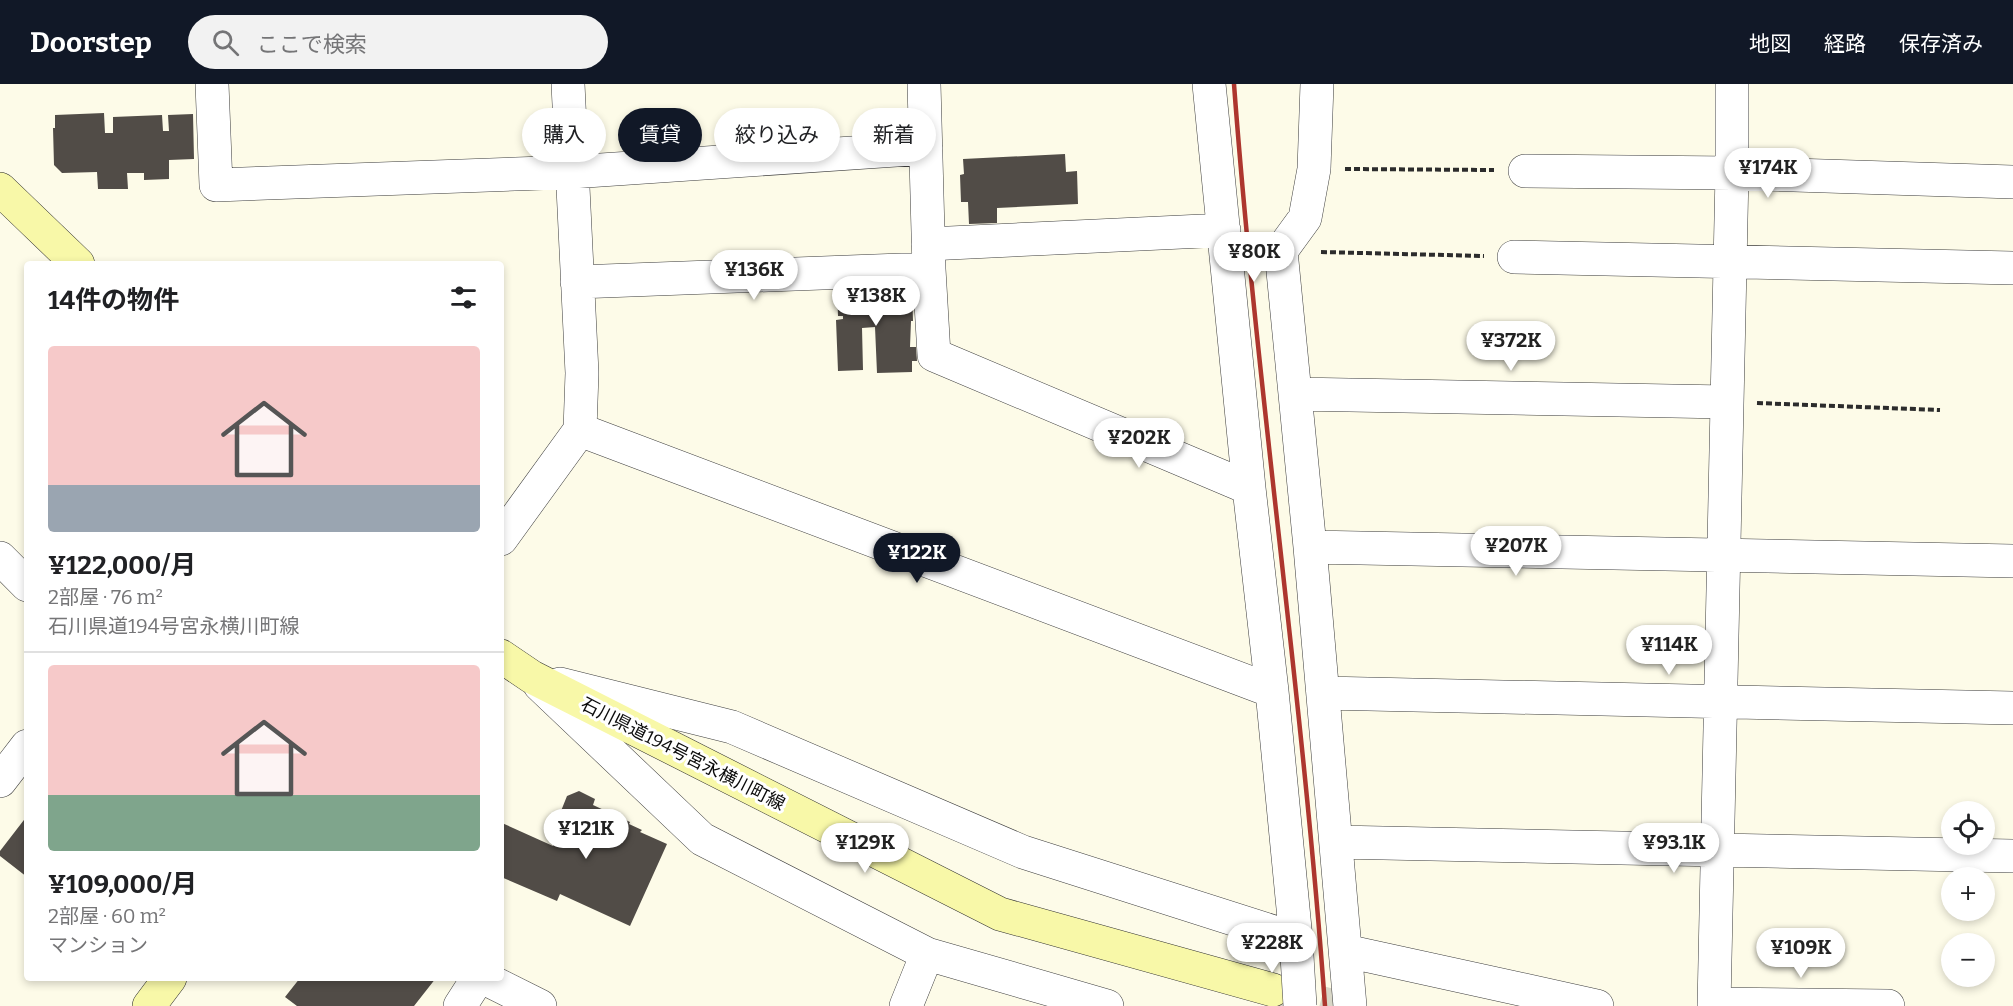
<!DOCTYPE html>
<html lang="ja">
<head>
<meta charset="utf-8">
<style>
  body { margin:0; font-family:Bitter,"Noto Sans JP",serif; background:#f2f2f2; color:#202124; height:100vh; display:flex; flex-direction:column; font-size:22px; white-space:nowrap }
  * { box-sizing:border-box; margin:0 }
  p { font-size:20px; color:#757577 }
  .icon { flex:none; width:33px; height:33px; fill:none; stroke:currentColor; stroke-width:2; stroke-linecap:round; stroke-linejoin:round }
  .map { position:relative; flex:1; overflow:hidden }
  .sheet { position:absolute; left:24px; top:177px; width:480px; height:720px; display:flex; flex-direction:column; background:#fff; border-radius:6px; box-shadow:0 3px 9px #0003 }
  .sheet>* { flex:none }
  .hud { position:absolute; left:522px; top:24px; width:570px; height:54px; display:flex; gap:12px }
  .controls { position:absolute; left:1941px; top:717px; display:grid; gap:12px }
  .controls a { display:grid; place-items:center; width:54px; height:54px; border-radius:50%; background:#fff; box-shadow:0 3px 9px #0003; font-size:30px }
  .price { position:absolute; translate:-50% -51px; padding:0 14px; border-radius:21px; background:#fff; color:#222; font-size:20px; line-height:39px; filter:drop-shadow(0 2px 3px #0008) }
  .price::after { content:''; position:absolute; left:50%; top:36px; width:18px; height:14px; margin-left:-9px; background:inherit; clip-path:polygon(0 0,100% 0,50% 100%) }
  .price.selected { background:#111827; color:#fff }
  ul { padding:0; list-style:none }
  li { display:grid; align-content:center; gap:12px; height:318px; padding:0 24px }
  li+li { border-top:2px solid #e0e0e0 }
  li span { display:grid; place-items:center; height:186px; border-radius:6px; color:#555 }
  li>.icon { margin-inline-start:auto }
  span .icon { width:108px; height:108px; fill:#fffc; stroke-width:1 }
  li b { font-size:26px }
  h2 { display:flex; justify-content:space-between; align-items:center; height:72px; padding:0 24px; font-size:26px }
  .tag { padding:0 21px; border-radius:27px; background:#fff; box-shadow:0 3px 9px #0003; font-size:21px; line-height:54px }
  .tag.selected { background:#111827; color:#fff }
  header { display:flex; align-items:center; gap:36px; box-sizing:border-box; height:84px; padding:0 30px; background:#111827; color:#fff }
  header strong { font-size:28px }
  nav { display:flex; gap:33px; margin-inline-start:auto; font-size:21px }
  .search { width:420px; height:54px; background:#f2f2f2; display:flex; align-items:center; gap:15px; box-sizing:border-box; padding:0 21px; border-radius:33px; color:#757577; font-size:22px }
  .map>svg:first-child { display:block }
</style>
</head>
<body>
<header>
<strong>Doorstep</strong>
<div class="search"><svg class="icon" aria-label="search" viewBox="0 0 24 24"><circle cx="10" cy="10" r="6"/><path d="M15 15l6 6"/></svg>ここで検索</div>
<nav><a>地図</a><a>経路</a><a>保存済み</a></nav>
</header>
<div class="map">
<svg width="2013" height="922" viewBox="0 0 2013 922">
  <rect width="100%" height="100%" fill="#fdfbe8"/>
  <!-- building -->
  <path fill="#514c47" d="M104,29L105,49H113V33L162,31L163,47H169L168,31L193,30L194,75L169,76V95L144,96V89H127L128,105H98L97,88L62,89L54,81L53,44H55V31Z
    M1065,70L1066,88L1077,87L1078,120L997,124V139L969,140L968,118H961L960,91L964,90L963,75Z
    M905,200V205H912L913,237H911L910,263H916L917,277H912V288L877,289L875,243L862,244L863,286L838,287L836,236L843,235V232H838L837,203Z
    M579,707L595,715L593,721L630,738L629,740L642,746L640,748L667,760L630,842L560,810L557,817L501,793L503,786L501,785L502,739L553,762L557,752L570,759L574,750L563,745L564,743L560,741L563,734L559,732L567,712Z
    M27,732V793L0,772V767Z
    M300,894H436L414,922H297L285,913Z"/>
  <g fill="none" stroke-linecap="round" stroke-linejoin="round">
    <!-- secondary-tunnel -->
    <path stroke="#d9d7c7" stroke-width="33" stroke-dasharray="33 16" stroke-linecap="butt" d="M1273,906L1334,922"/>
    <defs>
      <path id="street" d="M212,0L216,101L571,88L926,64
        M1209,0L1249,404
        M1317,0L1314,85L1305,134L1281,167L1310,463L1350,922
        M1525,87L1732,89L2013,98
        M928,160L1224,146
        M1514,173L2013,184
        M577,198L929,185
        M1295,310L1726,318
        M580,346L1272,607
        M501,455L580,346L582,289L568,0
        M1310,463L2013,477
        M0,474L27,501
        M560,600L732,643L1023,768L1296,855L1272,607L1249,404L934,271L929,185L924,0
        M540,601L702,755L927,870L1107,922
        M1323,609L2013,624
        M0,697L27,662
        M1336,758L2013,772
        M1346,867L1597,922
        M484,894L540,922
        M1714,920L1888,922
        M460,922L478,894
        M906,922L927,870
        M1714,922L1732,89V0"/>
      <path id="secondary" d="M0,105L78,180
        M501,572L532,593L1000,830L1273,906
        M149,922L170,894"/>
    </defs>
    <!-- street casing -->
    <use href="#street" stroke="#3d3d3d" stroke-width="34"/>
    <!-- secondary casing -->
    <use href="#secondary" stroke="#2c2c2c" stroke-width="34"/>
    <!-- path -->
    <path stroke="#2c2c2c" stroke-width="4" stroke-dasharray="6 3" stroke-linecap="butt" d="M1345,85L1494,86
      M1321,168L1484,172
      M1757,319L1940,326"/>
    <!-- street -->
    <use href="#street" stroke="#fff" stroke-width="33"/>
    <!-- secondary -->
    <use href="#secondary" stroke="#f8f8a8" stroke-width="33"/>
    <!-- rail -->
    <path stroke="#ad362e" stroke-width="4.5" d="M1234,0C1257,308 1303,614 1325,922"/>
    <defs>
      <path id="street-bridge" d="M1296,855L1300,922"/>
    </defs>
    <!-- street-bridge casing -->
    <use href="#street-bridge" stroke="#3d3d3d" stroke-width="34" stroke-linecap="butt"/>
    <!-- street-bridge -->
    <use href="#street-bridge" stroke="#fff" stroke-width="33"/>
  </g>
  <g text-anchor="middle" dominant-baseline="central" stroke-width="6" stroke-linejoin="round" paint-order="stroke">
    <!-- street labels -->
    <g font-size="18" fill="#0a0a0a" stroke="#fff">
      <text transform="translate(683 670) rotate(27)">石川県道194号宮永横川町線</text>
    </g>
  </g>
</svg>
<div class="controls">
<a><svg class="icon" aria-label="locate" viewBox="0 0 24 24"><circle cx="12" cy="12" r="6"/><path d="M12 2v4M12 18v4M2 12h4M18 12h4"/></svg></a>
<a>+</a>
<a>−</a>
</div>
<b class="price" style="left:1768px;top:115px">¥174K</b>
<b class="price" style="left:1254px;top:199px">¥80K</b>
<b class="price" style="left:754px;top:217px">¥136K</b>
<b class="price" style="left:876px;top:243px">¥138K</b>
<b class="price" style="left:1511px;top:288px">¥372K</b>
<b class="price" style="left:1139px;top:385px">¥202K</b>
<b class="price" style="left:1516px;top:493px">¥207K</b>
<b class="price selected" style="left:917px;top:500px">¥122K</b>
<b class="price" style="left:1669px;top:592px">¥114K</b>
<b class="price" style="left:586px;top:776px">¥121K</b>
<b class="price" style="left:865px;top:790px">¥129K</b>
<b class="price" style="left:1674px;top:790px">¥93.1K</b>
<b class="price" style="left:1272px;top:890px">¥228K</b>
<b class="price" style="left:1801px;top:895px">¥109K</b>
<div class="hud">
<a class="tag">購入</a>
<a class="tag selected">賃貸</a>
<a class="tag">絞り込み</a>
<a class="tag">新着</a>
</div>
<section class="sheet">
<h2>14件の物件<svg class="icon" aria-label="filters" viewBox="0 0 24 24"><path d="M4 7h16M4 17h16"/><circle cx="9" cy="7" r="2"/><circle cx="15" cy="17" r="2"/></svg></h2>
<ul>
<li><span style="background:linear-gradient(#f6c9c9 75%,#9aa5b1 0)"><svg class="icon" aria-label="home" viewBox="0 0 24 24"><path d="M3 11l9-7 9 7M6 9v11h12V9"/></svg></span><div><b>¥122,000/月</b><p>2部屋 · 76 m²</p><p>石川県道194号宮永横川町線</p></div></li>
<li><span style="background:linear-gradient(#f6c9c9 70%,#7fa58c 0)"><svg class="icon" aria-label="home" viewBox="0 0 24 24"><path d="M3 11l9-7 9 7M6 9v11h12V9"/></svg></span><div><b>¥109,000/月</b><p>2部屋 · 60 m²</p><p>マンション</p></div></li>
</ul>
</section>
</div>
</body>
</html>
